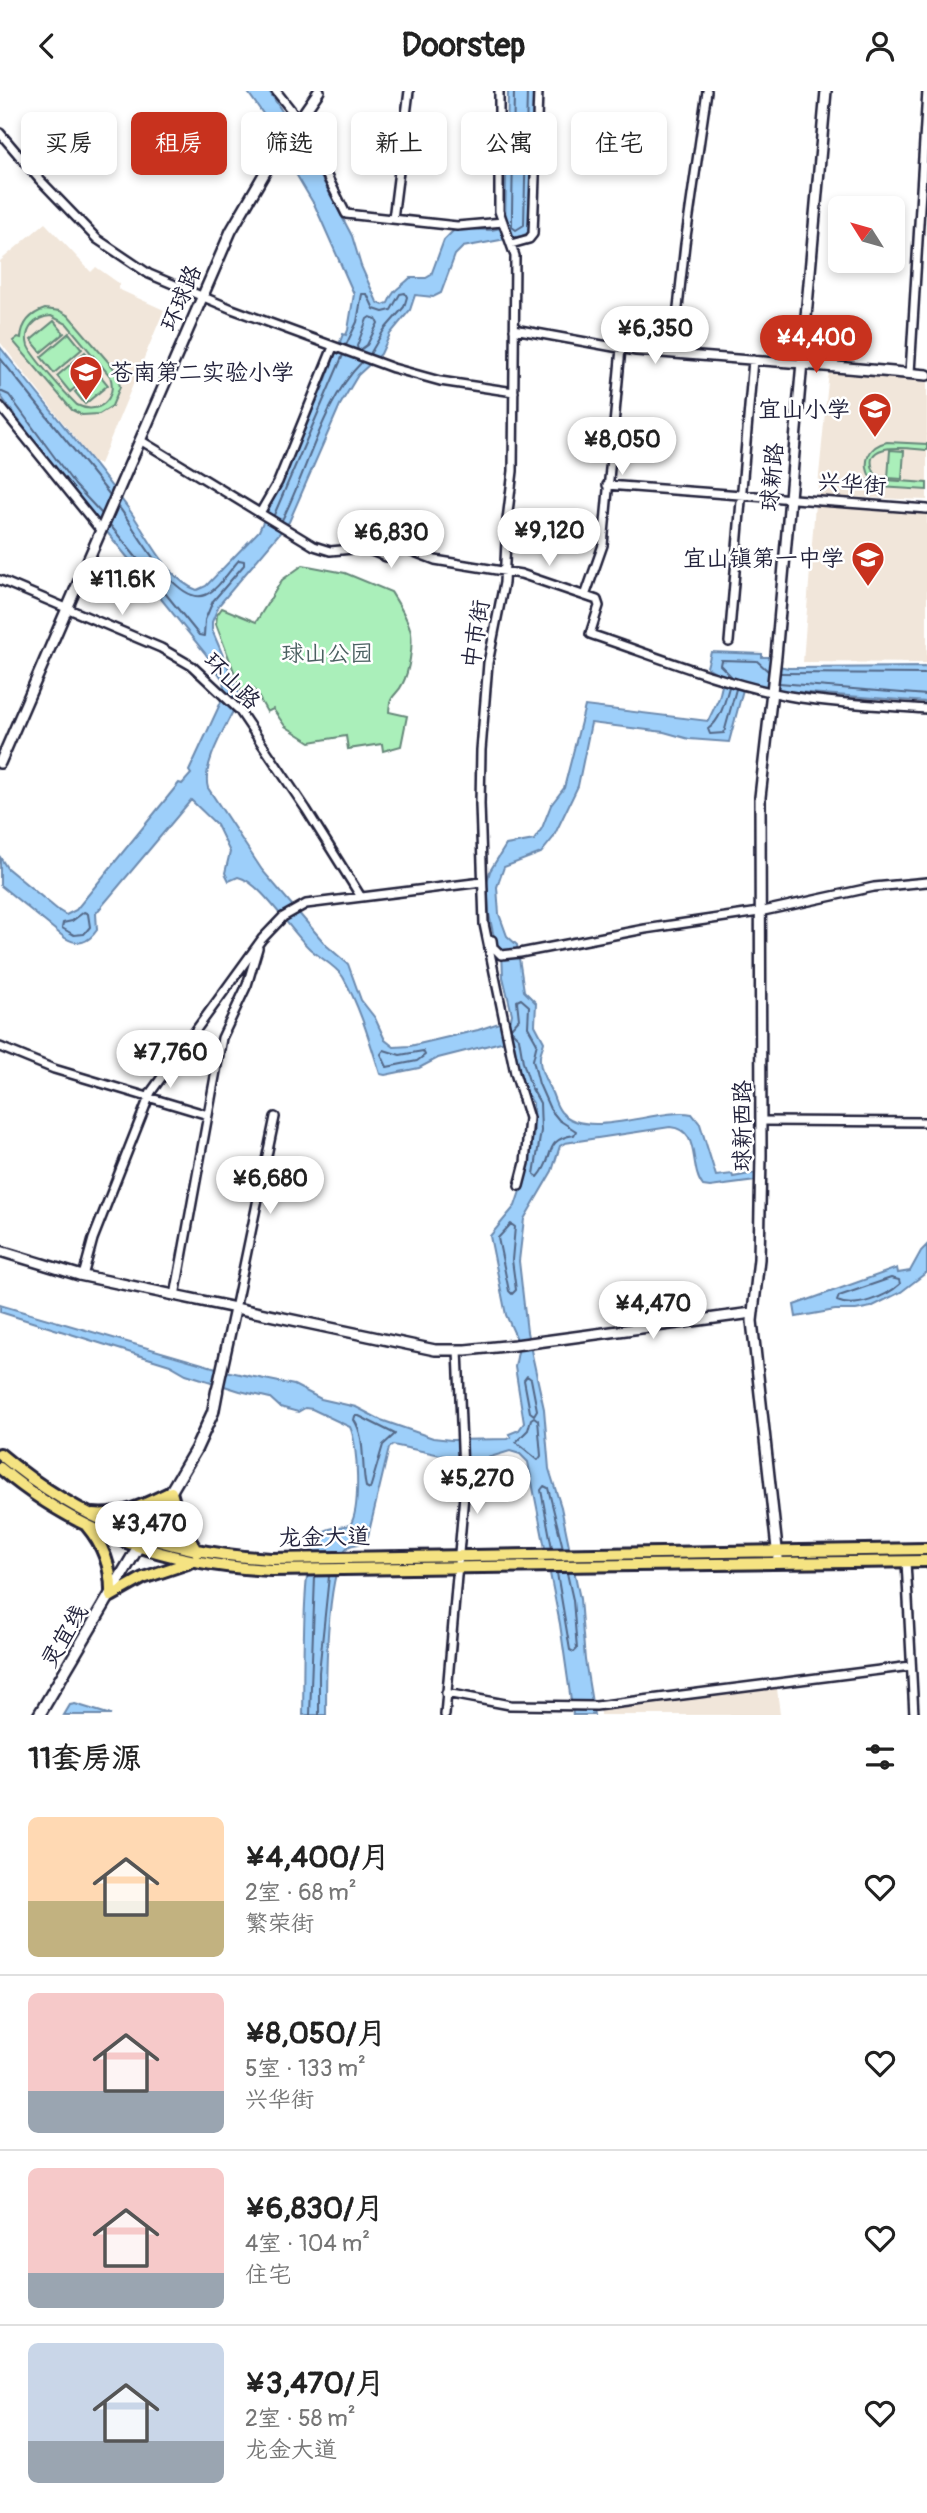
<!DOCTYPE html>
<html lang="zh">
<head>
<meta charset="utf-8">
<style>
  body { margin:0; font-family:Pangolin,"LXGW WenKai TC",sans-serif; background:#f6f6f6; color:#222; height:100vh; display:flex; flex-direction:column; font-size:26px; white-space:nowrap }
  * { box-sizing:border-box; margin:0 }
  p { font-size:23px; color:#767676 }
  .icon { flex:none; width:38px; height:38px; fill:none; stroke:currentColor; stroke-width:2; stroke-linecap:round; stroke-linejoin:round }
  .map { position:relative; height:1624px; overflow:hidden }
  .side { display:flex; flex-direction:column; background:#fff; flex:1 }
  .side>* { flex:none }
  .guide { position:absolute; left:21px; top:21px; width:886px; height:63px; display:flex; gap:14px }
  .needle { width:46px; rotate:307deg }
  .tools { position:absolute; left:828px; top:105px; display:grid; gap:14px }
  .tools a { display:grid; place-items:center; width:77px; height:77px; border-radius:10px; background:#fff; box-shadow:0 4px 10px #0003; font-size:35px }
  .price { position:absolute; translate:-50% -60px; padding:0 16px; border-radius:24px; background:#fff; color:#222; font-size:23px; line-height:46px; filter:drop-shadow(0 2px 4px #0008) }
  .price::after { content:''; position:absolute; left:50%; top:42px; width:21px; height:16px; margin-left:-10px; background:inherit; clip-path:polygon(0 0,100% 0,50% 100%) }
  .price.selected { background:#c8321e; color:#fff }
  ul { padding:0; list-style:none }
  li { display:flex; align-items:center; gap:21px; height:175px; padding:0 28px }
  li+li { border-top:2px solid #e0e0e0 }
  li span { display:grid; place-items:center; flex:none; width:196px; height:140px; border-radius:10px; color:#555 }
  li>.icon { margin-inline-start:auto }
  span .icon { width:84px; height:84px; fill:#fffc; stroke-width:1 }
  li b { font-size:30px }
  h2 { display:flex; justify-content:space-between; align-items:center; height:84px; padding:0 28px; font-size:30px }
  .tag { padding:0 24px; border-radius:10px; background:#fff; box-shadow:0 4px 10px #0003; font-size:24px; line-height:63px }
  .tag.selected { background:#c8321e; color:#fff }
  header { display:flex; justify-content:space-between; align-items:center; height:91px; padding:0 28px; background:#fff; font-size:32px; font-weight:700 }
  .map>svg:first-child { display:block }
</style>
</head>
<body>
<header><svg class="icon" aria-label="back" viewBox="0 0 24 24"><path d="M15 5l-7 7 7 7"/></svg>Doorstep<svg class="icon" aria-label="person" viewBox="0 0 24 24"><circle cx="12" cy="8" r="4"/><path d="M4 21q1-7 8-7t8 7"/></svg></header>
<div class="map">
<svg width="927" height="1624" viewBox="0 0 927 1624">
  <rect width="100%" height="100%" fill="#fff"/>
  <filter id="ink" filterUnits="userSpaceOnUse"><feTurbulence type="fractalNoise" baseFrequency=".0143" numOctaves="2"/><feDisplacementMap in="SourceGraphic" scale="14" xChannelSelector="R" yChannelSelector="G"/><feConvolveMatrix kernelMatrix="1 2 1 2 8 2 1 2 1" color-interpolation-filters="sRGB"/></filter>
  <g filter="url(#ink)">
    <!-- built -->
    <path fill="#f1e6da" d="M45,132L91,181L96,176L120,193L118,198L164,219L100,373L94,371L0,251V170Z
      M829,280L927,291V409L817,405Z
      M815,413L927,423V572L803,571Z
      M777,1597L780,1624H600V1620Z"/>
    <!-- green -->
    <path fill="#aaefba" stroke="#66887a" stroke-width="2" fill-rule="evenodd" d="M45,218L60,220L69,225L117,281L120,296L112,315L99,323L82,324L72,319L13,250L18,246L21,247C22,232 30,223 45,218ZM51,225L67,233L110,285C118,308 98,325 77,314C67,304 32,266 28,255C23,238 36,226 51,225Z
      M54,230L64,242L41,261L31,249Z
      M69,242L82,258L54,282L41,266Z
      M85,261L98,277L70,301L57,285Z
      M98,282L108,294L85,313L75,301Z
      M887,351L927,353V359C909,358 858,348 875,383L886,389L927,392V399L864,395V389H872C861,372 868,355 887,351Z
      M890,359L904,360L902,388L888,387Z
      M303,474L345,482L391,501C398,512 409,529 411,542C413,556 409,580 403,592C396,607 390,601 389,621L407,625L401,655L383,660L382,653L348,658L346,645L310,651L285,635L273,618L267,621L254,598L243,604L216,533L217,524L222,517L256,531L282,489Z"/>
    <!-- water -->
    <path fill="#9dcffa" stroke="#6c8aae" stroke-width="2" d="M247,0H269L308,61L352,145L361,175L377,211L383,214L388,212C394,197 400,197 410,187H426L431,184L444,149L455,138L492,139L505,136L508,0H534L533,107L530,141L522,145L463,156L455,164L441,202L433,206L415,204L410,219L390,243L381,263L358,284L340,314L289,431L219,514L212,531V539L239,602L237,612C227,634 201,674 208,697L262,779L327,855L348,873L361,909L375,927L385,949L394,956L410,955L478,939L511,928L512,923L503,886L502,860L495,851L489,823L487,791L490,780L506,754L534,749L542,737L551,714L564,697L585,615L708,630L719,607L724,586L707,576L711,561L762,563V566H770V573L788,577L927,576V611L783,600L745,591L729,651L689,648L664,641L591,632L578,695L553,747L541,762L504,776L497,796L499,823L507,845L517,854L524,900L536,912L535,934L544,951C543,956 540,961 540,966C539,978 547,992 552,1002C555,1009 556,1015 561,1021C587,1050 659,1016 692,1023L700,1033L716,1085L732,1083L733,1086L755,1082V1090L710,1096L703,1095C688,1076 702,1039 670,1036L565,1052L560,1055L552,1080L524,1128L519,1170L527,1241L544,1318L549,1378L561,1416L580,1508L585,1569L594,1624H573L560,1533L528,1371L520,1363L510,1360L474,1371L393,1354L389,1357L368,1445L363,1452C356,1454 348,1453 344,1460C326,1493 326,1585 326,1624H303C304,1592 301,1467 316,1447C324,1436 338,1437 350,1434C361,1419 358,1352 350,1336L312,1318L305,1317L298,1321L280,1316L270,1307L240,1300L186,1283L170,1274L0,1221V1214L230,1281L294,1294L321,1308L356,1316L381,1329L433,1347L451,1349L508,1348L511,1346L509,1343L519,1339L524,1332L515,1276L518,1261L516,1246L506,1224L490,1145L515,1115L528,1076L534,1040L533,1012L525,1000L516,973L513,948L438,967L419,977L385,984L380,983C370,951 360,916 343,886C336,875 320,867 310,858C292,842 260,790 238,786L229,790L225,782L230,761L217,734L191,709L96,822L97,839C88,852 79,855 65,847L0,794V766L7,777L58,819L66,824L76,819L179,692L182,693L191,683L189,680L221,611L220,606L224,598L223,589L205,562L98,430L70,398L0,304V256C42,309 87,362 128,417C146,441 167,489 197,499L206,495L259,440L325,291L343,243L346,244L348,239L354,203L315,115L283,61L271,34Z
      M927,1154V1181L901,1201L871,1216L856,1219H835L796,1226L794,1214L897,1177L898,1182L910,1180L921,1160Z
      M75,1613L111,1624H64L70,1614Z"/>
    <g fill="none" stroke-linecap="round" stroke-linejoin="round">
      <!-- shore -->
      <path stroke="#536787" stroke-width="2" d="M514,0L512,121V136L516,139L524,134L527,0
        M346,254L357,231L362,203H367L374,218L383,221L391,219L400,203L405,202L407,206L404,216L384,239L370,263
        M358,259L357,255L367,228L370,226L376,228L378,232L367,254L360,259
        M0,267L110,404
        M0,300L9,304L75,394L102,423
        M274,424L343,264
        M282,429C307,381 323,309 362,271
        M110,434L199,544L204,545L205,529L213,510L244,474V470L239,469C229,480 218,499 205,504C175,516 134,434 118,415
        M780,582L927,583
        M731,585L720,574L721,569L757,570L768,580
        M779,592L927,604
        M729,596C725,610 721,629 708,638L710,643L724,642L736,598
        M84,821L88,823L90,836L84,843L74,844L62,837L63,832L72,830Z
        M511,937L519,928L517,910L521,908L529,915L528,936L537,952L533,969L539,993L550,1018L559,1029L576,1040L574,1044C542,1049 556,1066 538,1086L534,1083L541,1040L540,1012L531,996L523,971L519,947L512,940
        M384,959L400,964L423,960L425,964L417,970L387,976L381,963Z
        M511,1133L515,1136L512,1169L516,1199L512,1203L509,1200L498,1147Z
        M891,1187L899,1189L900,1193C886,1206 855,1218 837,1210L839,1205Z
        M527,1285L531,1288L537,1319L534,1324L530,1321L524,1289Z
        M355,1325H359L395,1343L383,1354L370,1398L366,1396C361,1375 366,1347 354,1329Z
        M534,1326L538,1329L541,1365L538,1369L516,1351L528,1339L531,1328Z
        M552,1457L541,1399L544,1395L548,1397L563,1457
        M557,1482L570,1559L574,1561L577,1558L573,1509L567,1482
        M310,1624L315,1485
        M319,1624V1581L329,1485"/>
      <defs>
        <path id="minor" d="M276,0L299,29L346,123L457,135L503,131
          M499,0V120L515,165L513,380L507,429L504,492L488,572L481,659L480,713L484,833L515,982L529,1027L525,1072L519,1095
          M0,42L39,88L97,148L149,183L232,218L393,277L440,290L514,301
          M393,128L409,0
          M511,153L529,148L533,143L538,0
          M514,238L636,260L802,273
          M673,262L685,153L707,0
          M910,282L927,0
          M0,315L101,440
          M140,349L314,455L330,460L364,457L386,466L393,453L435,469L521,483L597,509L599,515L590,543C655,565 721,592 789,605C834,613 881,614 927,618
          M607,394L927,418
          M260,422L278,391L333,256
          M0,489L161,557L192,575L239,619L306,718L361,806
          M585,505L603,454L621,257
          M729,551L753,269
          M492,849L493,856L501,864L520,862L645,838L759,821L874,796L927,791
          M0,956L54,978L208,1024
          M761,1030L927,1031
          M83,1185L93,1148L151,1001L262,848L283,826L306,813L482,791
          M175,1205L222,947L247,894L258,857
          M235,1218L275,1026
          M906,1470L914,1624
          M446,1602L510,1614L596,1615L911,1575
          M445,1624L464,1404L458,1259"/>
        <path id="tertiary" d="M802,273L927,284
          M0,672L231,140L278,59L319,0
          M0,1160L79,1184L435,1259H466L515,1254L752,1222
          M217,1300L235,1218
          M778,1467L752,1230L759,1168L761,1064L760,706L776,565L826,0"/>
        <path id="secondary" d="M39,1624L196,1358L213,1321L217,1300"/>
        <path id="primary" d="M0,1363C82,1432 164,1462 271,1468L927,1458
          M0,1377C79,1444 169,1474 271,1479L927,1470
          M93,1423C121,1426 146,1413 171,1401L179,1430L197,1461
          M87,1435C104,1455 112,1479 111,1505
          M111,1505L143,1487L188,1472"/>
      </defs>
      <!-- minor casing -->
      <use href="#minor" stroke="#22223b" stroke-width="12"/>
      <!-- tertiary casing -->
      <use href="#tertiary" stroke="#22223b" stroke-width="14"/>
      <!-- secondary casing -->
      <use href="#secondary" stroke="#22223b" stroke-width="15"/>
      <!-- primary casing -->
      <use href="#primary" stroke="#22223b" stroke-width="16"/>
      <!-- minor -->
      <use href="#minor" stroke="#fff" stroke-width="7"/>
      <!-- tertiary -->
      <use href="#tertiary" stroke="#fff" stroke-width="9"/>
      <!-- secondary -->
      <use href="#secondary" stroke="#fff" stroke-width="10"/>
      <!-- primary -->
      <use href="#primary" stroke="#f5e382" stroke-width="10"/>
    </g>
  </g>
  <!-- icons -->
  <defs>
    <symbol id="school-pin" viewBox="-11 -11 22 30"><path d="M0 17L-7.5 6A9.5 9.5 0 1 1 7.5 6Z" fill="#c8321e" stroke="#fff"/><path d="M0-5L7-2L0 1L-7-2ZM-4 1L0 2.5L4 1V4Q0 6-4 4Z" fill="#fff"/></symbol>
  </defs>
  <g fill-rule="evenodd">
    <use href="#school-pin" x="67" y="262" width="38" height="52"/>
    <use href="#school-pin" x="856" y="299" width="38" height="52"/>
    <use href="#school-pin" x="849" y="448" width="38" height="52"/>
  </g>
  <g text-anchor="middle" dominant-baseline="central" stroke-width="5" stroke-linejoin="round" paint-order="stroke">
    <!-- street labels -->
    <g font-size="23" fill="#22223b" stroke="#fff">
      <text transform="translate(181 207) rotate(-67)">环球路</text>
      <text transform="translate(772 386) rotate(-85)">球新路</text>
      <text transform="translate(852 393) rotate(4)">兴华街</text>
      <text transform="translate(476 543) rotate(-81)">中市街</text>
      <text transform="translate(232 590) rotate(45)">环山路</text>
      <text transform="translate(742 1035) rotate(-90)">球新西路</text>
      <text transform="translate(324 1446) rotate(-1)">龙金大道</text>
      <text transform="translate(64 1545) rotate(-59)">灵宜线</text>
    </g>
    <!-- poi labels -->
    <g font-size="23" fill="#22223b" stroke="#fff" text-anchor="end">
      <text x="110" y="281" text-anchor="start">苍南第二实验小学</text>
      <text x="850" y="318">宜山小学</text>
      <text x="844" y="467">宜山镇第一中学</text>
    </g>
    <!-- park labels -->
    <g font-size="23" fill="#4b6061" stroke="#fff">
      <text x="327" y="562">球山公园</text>
    </g>
  </g>
</svg>
<div class="tools">
<a><svg class="needle" viewBox="-14 -14 28 28"><path d="M0-13l5 13h-10z" fill="#e53935"/><path d="M0 13l5-13h-10z" fill="#767676"/></svg></a>
</div>
<b class="price" style="left:655px;top:275px">¥6,350</b>
<b class="price selected" style="left:816px;top:284px">¥4,400</b>
<b class="price" style="left:622px;top:386px">¥8,050</b>
<b class="price" style="left:549px;top:477px">¥9,120</b>
<b class="price" style="left:391px;top:479px">¥6,830</b>
<b class="price" style="left:122px;top:526px">¥11.6K</b>
<b class="price" style="left:170px;top:999px">¥7,760</b>
<b class="price" style="left:270px;top:1125px">¥6,680</b>
<b class="price" style="left:653px;top:1250px">¥4,470</b>
<b class="price" style="left:477px;top:1425px">¥5,270</b>
<b class="price" style="left:149px;top:1470px">¥3,470</b>
<div class="guide">
<a class="tag">买房</a>
<a class="tag selected">租房</a>
<a class="tag">筛选</a>
<a class="tag">新上</a>
<a class="tag">公寓</a>
<a class="tag">住宅</a>
</div>
</div>
<section class="side">
<h2>11套房源<svg class="icon" aria-label="filters" viewBox="0 0 24 24"><path d="M4 7h16M4 17h16"/><circle cx="9" cy="7" r="2"/><circle cx="15" cy="17" r="2"/></svg></h2>
<ul>
<li><span style="background:linear-gradient(#ffd9b3 60%,#c2b280 0)"><svg class="icon" aria-label="home" viewBox="0 0 24 24"><path d="M3 11l9-7 9 7M6 9v11h12V9"/></svg></span><div><b>¥4,400/月</b><p>2室 · 68 m²</p><p>繁荣街</p></div><svg class="icon" aria-label="heart" viewBox="0 0 24 24"><path d="M12 20l-8-8c-3-5 5-10 8-4 3-6 11-1 8 4z"/></svg></li>
<li><span style="background:linear-gradient(#f6c9c9 70%,#9aa5b1 0)"><svg class="icon" aria-label="home" viewBox="0 0 24 24"><path d="M3 11l9-7 9 7M6 9v11h12V9"/></svg></span><div><b>¥8,050/月</b><p>5室 · 133 m²</p><p>兴华街</p></div><svg class="icon" aria-label="heart" viewBox="0 0 24 24"><path d="M12 20l-8-8c-3-5 5-10 8-4 3-6 11-1 8 4z"/></svg></li>
<li><span style="background:linear-gradient(#f6c9c9 75%,#9aa5b1 0)"><svg class="icon" aria-label="home" viewBox="0 0 24 24"><path d="M3 11l9-7 9 7M6 9v11h12V9"/></svg></span><div><b>¥6,830/月</b><p>4室 · 104 m²</p><p>住宅</p></div><svg class="icon" aria-label="heart" viewBox="0 0 24 24"><path d="M12 20l-8-8c-3-5 5-10 8-4 3-6 11-1 8 4z"/></svg></li>
<li><span style="background:linear-gradient(#c9d6e8 70%,#9aa5b1 0)"><svg class="icon" aria-label="home" viewBox="0 0 24 24"><path d="M3 11l9-7 9 7M6 9v11h12V9"/></svg></span><div><b>¥3,470/月</b><p>2室 · 58 m²</p><p>龙金大道</p></div><svg class="icon" aria-label="heart" viewBox="0 0 24 24"><path d="M12 20l-8-8c-3-5 5-10 8-4 3-6 11-1 8 4z"/></svg></li>
</ul>
</section>
</body>
</html>
